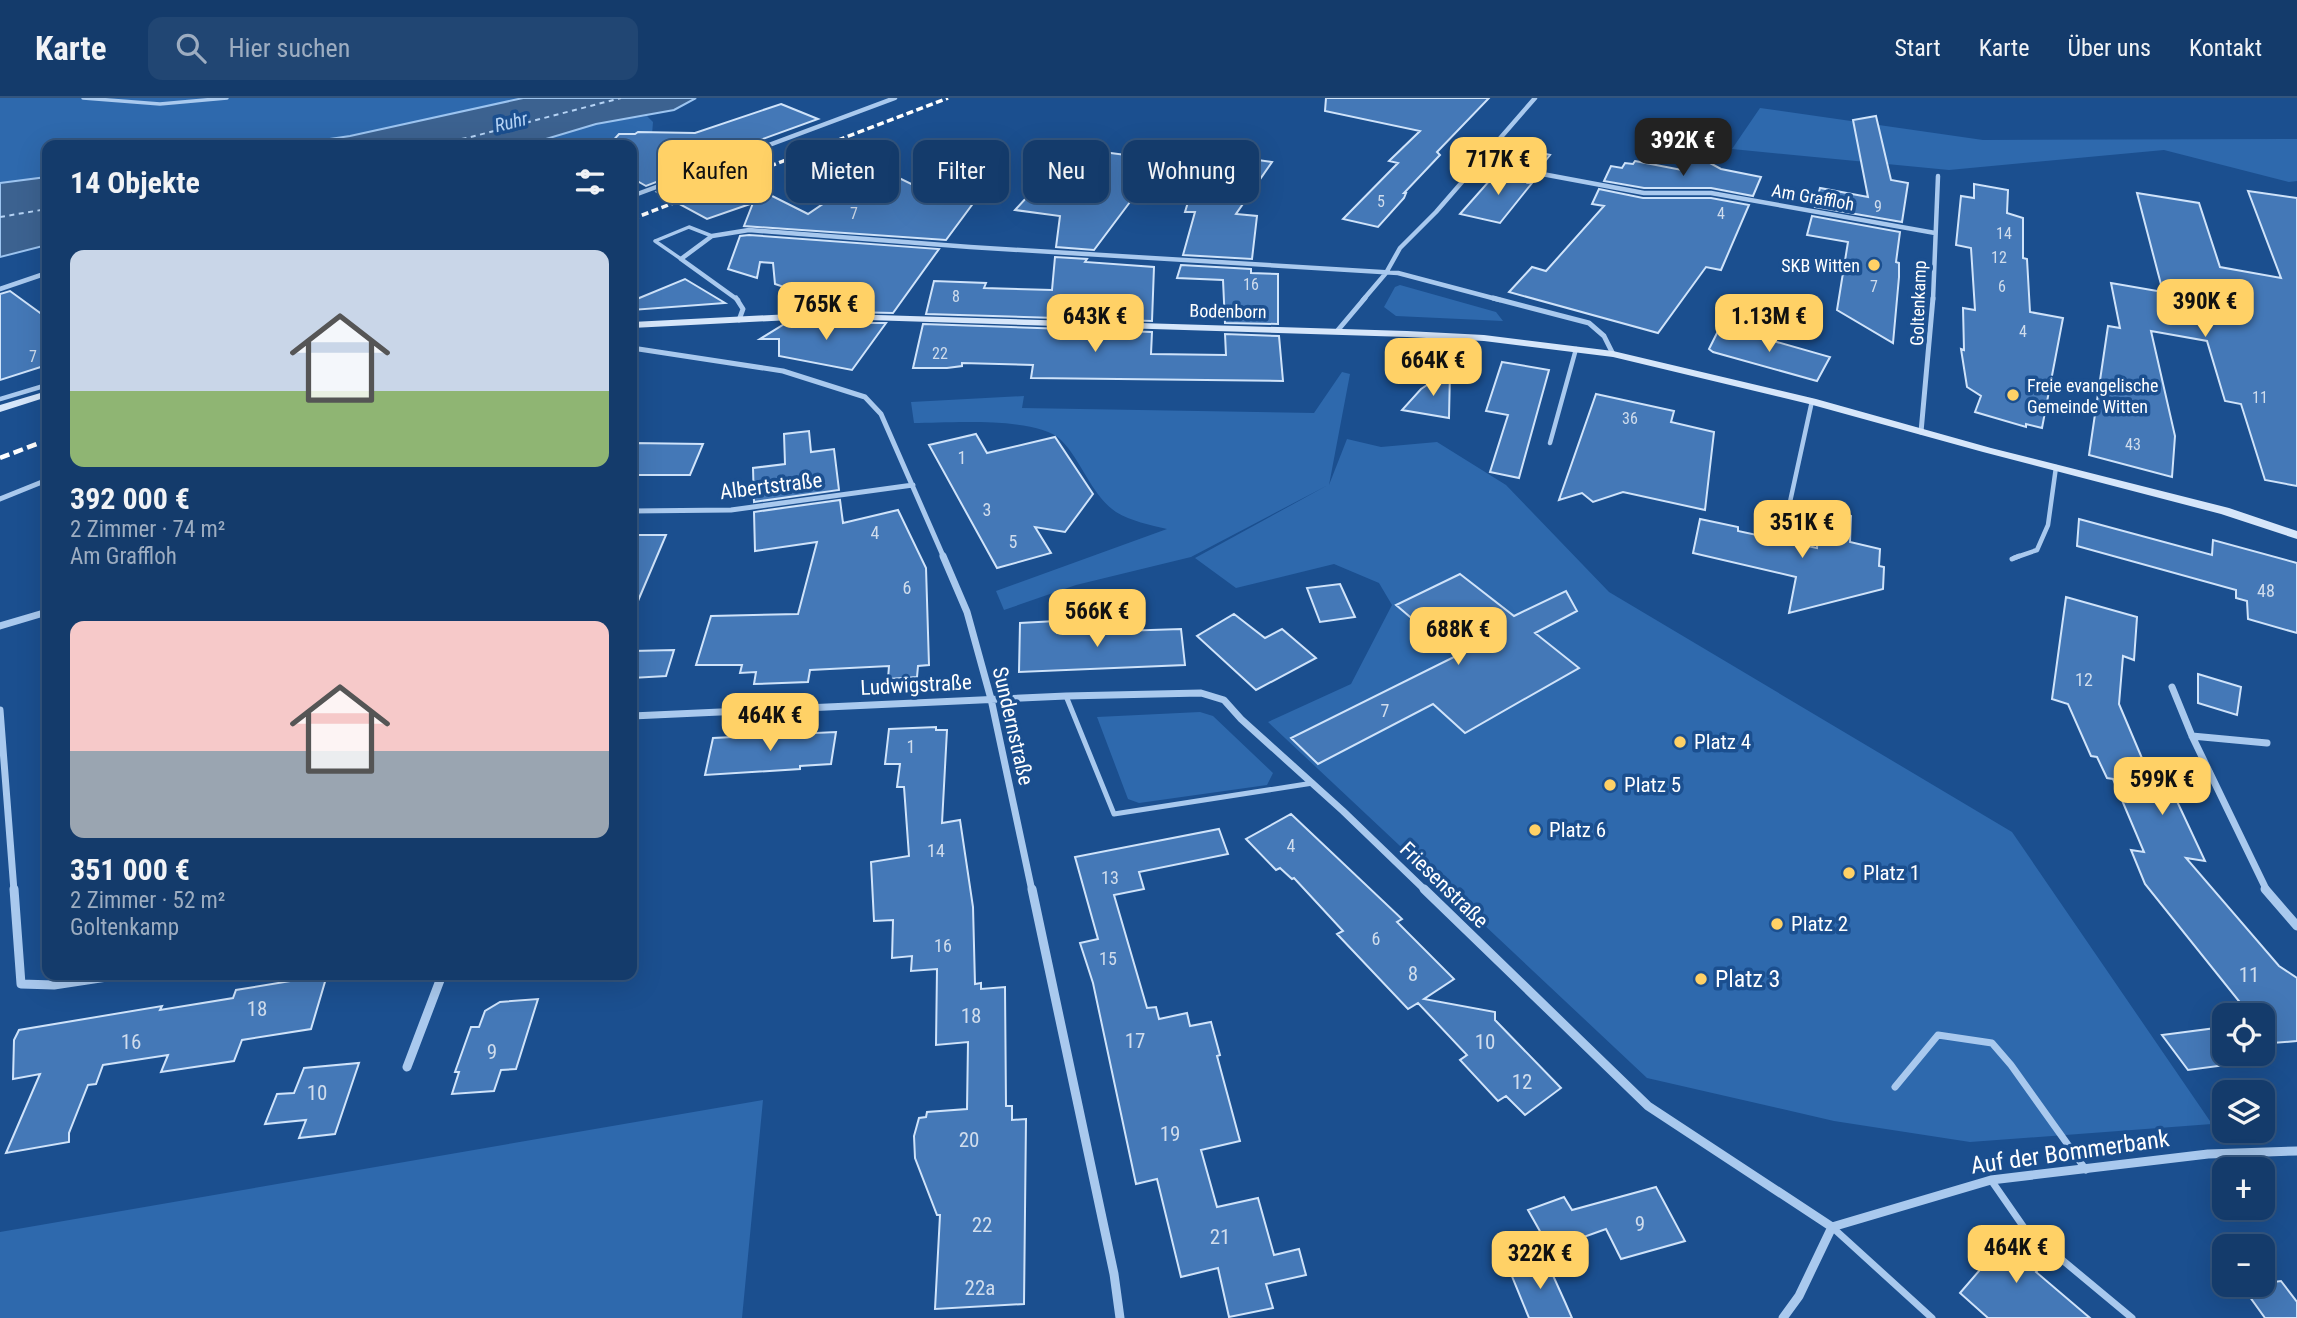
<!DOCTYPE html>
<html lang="de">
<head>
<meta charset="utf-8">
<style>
  body { margin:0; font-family:"Roboto Condensed",sans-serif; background:#214673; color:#f1f3f6; height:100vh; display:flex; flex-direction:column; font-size:26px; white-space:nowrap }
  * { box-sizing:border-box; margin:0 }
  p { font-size:23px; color:#9dadc1 }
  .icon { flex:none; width:38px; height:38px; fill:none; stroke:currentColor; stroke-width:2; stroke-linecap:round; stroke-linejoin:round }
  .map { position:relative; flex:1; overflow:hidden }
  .panel { position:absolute; left:42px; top:42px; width:595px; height:840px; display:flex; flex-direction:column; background:#143b6b; border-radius:14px; box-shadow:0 7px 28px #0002,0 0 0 2px #33557e }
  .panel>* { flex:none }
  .banner { position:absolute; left:658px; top:42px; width:665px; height:63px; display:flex; gap:14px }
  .fabs { position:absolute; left:2212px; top:905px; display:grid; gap:14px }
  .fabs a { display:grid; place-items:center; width:63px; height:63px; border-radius:14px; background:#143b6b; box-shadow:0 7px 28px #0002,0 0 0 2px #33557e; font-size:35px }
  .price { position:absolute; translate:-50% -60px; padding:0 16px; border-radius:14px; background:#ffd166; color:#111; font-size:23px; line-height:46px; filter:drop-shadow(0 2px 4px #0008) }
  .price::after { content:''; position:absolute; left:50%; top:42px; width:21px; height:16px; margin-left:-10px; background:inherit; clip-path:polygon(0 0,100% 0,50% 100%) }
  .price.on { background:#222; color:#fff }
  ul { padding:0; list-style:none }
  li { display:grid; align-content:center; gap:14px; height:371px; padding:0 28px }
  li span { display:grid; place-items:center; height:217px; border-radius:14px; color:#555 }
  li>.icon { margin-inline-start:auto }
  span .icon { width:126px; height:126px; fill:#fffc; stroke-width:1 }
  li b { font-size:30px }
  h2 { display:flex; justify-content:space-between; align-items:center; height:84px; padding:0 28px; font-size:30px }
  .pill { padding:0 24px; border-radius:14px; background:#143b6b; box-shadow:0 7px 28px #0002,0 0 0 2px #33557e; font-size:24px; line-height:63px }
  .pill.on { background:#ffd166; color:#111 }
  header { display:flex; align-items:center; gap:42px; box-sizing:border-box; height:98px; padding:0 35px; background:#143b6b; border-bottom:2px solid #33557e }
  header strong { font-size:33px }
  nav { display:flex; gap:38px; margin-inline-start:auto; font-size:24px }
  .search { width:490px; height:63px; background:#214673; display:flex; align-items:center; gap:18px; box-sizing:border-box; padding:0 24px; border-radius:14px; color:#9dadc1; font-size:26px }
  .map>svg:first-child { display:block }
</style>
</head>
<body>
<header>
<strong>Karte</strong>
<div class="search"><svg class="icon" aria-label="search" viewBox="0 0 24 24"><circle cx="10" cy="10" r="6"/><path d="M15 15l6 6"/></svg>Hier suchen</div>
<nav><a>Start</a><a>Karte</a><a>Über uns</a><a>Kontakt</a></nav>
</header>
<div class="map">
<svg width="2297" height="1220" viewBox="0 0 2297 1220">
  <rect width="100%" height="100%" fill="#1b4f8f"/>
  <!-- green -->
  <path fill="#2e69ad" d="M0,0H523L350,38L289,47H47V79L0,85Z
    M1760,10L1983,42L2297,41V83L2289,84L2164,52L1949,72L1732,51Z
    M647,18L653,24L652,37L636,54H632V47H526L596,26Z
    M1400,187L1496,214L1503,223L1396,218L1384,209L1395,189Z
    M1342,274L1350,276L1329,387L1347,341L1381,349L1437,344L1506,387L1609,494L2012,734L2212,1026L1970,1044L1834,1023L1647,980L1268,624L1351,586L1392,507L1379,485L1334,466L1236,490L1195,460L1328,387L1191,459L1076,487L1004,512L996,493L1167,431C1150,427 1131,423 1116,414C1091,397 1082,363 1061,342C1037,318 948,325 914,325L911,304L1024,298L1022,310L1314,315Z
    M1200,614L1213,618L1273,675L1267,687L1139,705L1128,701L1097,619Z
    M763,1002L742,1220H0V1134Z"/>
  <!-- water -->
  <path fill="#3c6290" stroke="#9cc4f0" stroke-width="2" d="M523,0H696L674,12L596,26L526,47H289L350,38Z
    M47,79V147L0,159V85Z"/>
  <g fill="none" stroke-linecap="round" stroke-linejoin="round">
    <!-- ferry -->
    <path stroke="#b5d3f5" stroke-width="2" stroke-dasharray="5 4.5" stroke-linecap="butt" d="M424,47L467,40L621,0
      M0,119L47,111"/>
  </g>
  <!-- building -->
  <path fill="#4478b7" stroke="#cfe3fa" stroke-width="2" d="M1326,0H1489L1437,54L1440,57L1404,95H1406L1404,100L1378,129L1343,121L1398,65L1389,63L1420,33L1325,13Z
    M781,6L818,21L702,63L706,65L646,88L632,80V47H609L619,36H635L638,34L695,35Z
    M1876,18L1891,82L1908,85L1902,124L1815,109L1820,90L1868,99L1853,22Z
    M1072,50L1195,66L1202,54L1272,64L1236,116L1257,118L1252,161L1183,157L1195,114H1185L1191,94L1142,88L1094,152L1056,149L1060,118L1015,112Z
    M1518,50L1550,57L1539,71L1506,64Z
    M1635,63L1682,72L1686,71L1690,65H1710L1721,71L1761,79L1753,98L1711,90H1644L1604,83L1611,68L1622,70L1625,65L1633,66Z
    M992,68L997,73L946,142L744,128L753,105L707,121L657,94L718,71L758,92L759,89L771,92L770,97L808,116L842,93L849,92L866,81L887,74L946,103Z
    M1498,73L1533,79L1528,85H1532L1500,125L1460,116Z
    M1974,86L2008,92L2007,115L2023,120V160L2027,161L2030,214L2063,220L2042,330L2026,326V329L1975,314L1981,298L1967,289L1961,251L1964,252L1963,210L1975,212L1971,150L1956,147L1961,98L1974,100Z
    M1599,91L1643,100H1711L1749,107L1721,172L1706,169L1658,235L1509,194L1532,169L1546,173L1604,108L1592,106Z
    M2248,93L2297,100V388L2265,382L2241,306L2225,303L2207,243L2151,233L2175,338L2172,379L2089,357L2108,228L2120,230L2111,185L2163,194L2137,95L2199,105L2220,169L2281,180Z
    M1812,118L1900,134L1896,164L1899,165V179L1893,245L1837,212L1848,144L1807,137Z
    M749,137L939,151L893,215L805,213L822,202L775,186L773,165L760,164L757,180L728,171L740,138Z
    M1055,159L1087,161L1085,164L1154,169L1152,223L926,216L934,183L986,185L984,190L1052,192Z
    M1181,167L1251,171V175L1278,176V226L1225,225L1223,182L1177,180Z
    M685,181L725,205L632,212V203Z
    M10,193L47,220V267L0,282V196Z
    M811,224L867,225H886L852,272L779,258V241H760L786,225Z
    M923,226L1152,234L1151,256L1226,257L1225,236L1279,238L1283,283L1031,280L1033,267L962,265V268L947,270H913Z
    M1720,229H1724L1830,259L1817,283L1713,254L1709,251Z
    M1502,264L1549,272L1519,380L1490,374L1508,317L1486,313Z
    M1450,272L1449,320L1402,312L1421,291Z
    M1596,296L1674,313L1671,324L1714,334L1705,412L1623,394L1593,404L1582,395L1559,402Z
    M809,333L811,354L834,351L839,392L754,404L753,370L785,366L784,336Z
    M976,336L987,355L1055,339L1093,396L1065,434L1035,429L1051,455L997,470L929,347Z
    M632,345L703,346L690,377H632Z
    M840,402L843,425L898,412L926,470L929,567L918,568L917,579L888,581L889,568L810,572L808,584L754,586L756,574L740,575L742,567H696L711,518L798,516L817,444L755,453L754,414Z
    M1827,408L1851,418L1850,444L1880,451L1879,468L1884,469L1883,491L1789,515L1796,479L1693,455L1700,421L1738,429V433L1817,450L1819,428L1824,429Z
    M2079,421L2212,457L2213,442L2297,465V535L2248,521L2247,503L2236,500V492L2077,448Z
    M632,437H666L632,517Z
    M1460,476L1514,518L1566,493L1577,513L1535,535L1579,570L1465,635L1433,606L1318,666L1291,640L1456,558L1396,507Z
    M1340,486L1355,519L1320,524L1307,490Z
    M2066,499L2137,519L2134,562L2123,558L2119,606L2144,665L2160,667L2205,763L2186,760L2279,868L2297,880V943L2272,945L2263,933V917H2250L2145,786L2131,752L2144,754L2113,681L2107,680L2097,659L2091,658L2068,606L2052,601Z
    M1234,516L1265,540L1282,531L1316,560L1256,592L1197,538Z
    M1056,523L1057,535L1181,531L1185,567L1019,574L1020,525Z
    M674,552L666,578L632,580V553Z
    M2198,576L2241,589L2237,617L2198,605Z
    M936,629V632H947L942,725L960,722L973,809L975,886L981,885V891L1005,889L1006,1008H1012V1022L1026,1021L1024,1206L935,1211L940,1117H937L915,1060L914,1038L919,1020L926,1019L927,1014L967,1011L968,944L936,947L937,871L911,873L912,858L892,860L893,822L874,823L871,764L909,758L904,689H897L900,666H885L889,631Z
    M836,634L831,666L800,668V671L705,677L713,640Z
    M1291,716L1402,821L1397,824L1454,881L1424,901L1495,914V922L1561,990L1525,1017L1506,998L1498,1003L1460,962L1467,957L1418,905L1408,911L1337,836L1343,833L1294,780L1292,781L1280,770L1276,772L1246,741Z
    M1219,731L1228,756L1139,774L1144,791L1114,797L1147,910L1156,909L1159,921L1187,915L1190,928L1211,924L1220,957L1217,958L1240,1043L1201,1052L1217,1109L1258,1100L1274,1157L1299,1151L1306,1177L1266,1186L1273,1210L1229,1219L1218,1170L1181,1179L1157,1081L1136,1086L1093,885L1080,845L1098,841L1075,759Z
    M327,877L311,931L242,942L234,963L161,974L168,957L103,967L96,986L88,987L69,1035V1044L6,1055L40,976L13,981L14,942L19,932L162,908L160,912L233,900L236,892Z
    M538,901L516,971L501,972L494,993L452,996L459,974H455L471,929H479L485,913L500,904Z
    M2224,929V956H2263V951L2271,961L2188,972L2162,937Z
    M359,965L335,1036L299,1040L306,1022L265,1026L277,996L294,995L304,970Z
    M1656,1089L1685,1143L1621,1161L1606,1131L1550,1151L1528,1112L1564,1099L1572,1112Z
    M2005,1130L2045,1164L2036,1174L2090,1220H1988L1960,1195L1985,1166L1980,1161Z
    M1546,1162L1565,1204L1572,1220H1529L1509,1171Z
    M2281,1183L2297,1204V1220H2265L2242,1188Z"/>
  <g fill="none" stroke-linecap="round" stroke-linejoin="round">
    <!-- service-far3 -->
    <path stroke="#a9c9ee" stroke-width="3.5" d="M83,0L160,6L227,0
      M655,143L689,129L712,138
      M655,143L681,161"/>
    <!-- service-far2 -->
    <path stroke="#a9c9ee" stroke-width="4.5" d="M0,301L47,287
      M1550,345L1576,251
      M1783,436L1812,303
      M2014,460L2037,452L2048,427L2056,369"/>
    <!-- service-far1 -->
    <path stroke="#a9c9ee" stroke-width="5" d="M2012,461L2019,458
      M1066,598L1114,716L1313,685"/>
    <!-- service -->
    <path stroke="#a9c9ee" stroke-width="7" d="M1895,989L1938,937L1992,945L2011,967L2086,1072
      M1991,1082L2025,1131L2132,1220
      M1832,1129L1932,1220"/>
    <!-- minor-far3 -->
    <path stroke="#a9c9ee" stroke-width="4.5" d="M1478,64L1644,95H1711L1935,135
      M632,98L895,0
      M0,191L47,175
      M738,202L681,161L712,138L749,132L970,149L1398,175L1500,202
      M1363,202L1386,175L1400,150L1436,114L1535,0
      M1933,202L1938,78"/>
    <!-- minor-far2 -->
    <path stroke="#a9c9ee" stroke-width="5" d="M736,200L743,211L739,222
      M1493,200L1589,225L1604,238L1613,256
      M1338,232L1365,200
      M632,250L783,273L865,299L881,316L944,460
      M1921,334L1933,200
      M0,401L47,382
      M632,413L731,412L913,387"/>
    <!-- minor-far1 -->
    <path stroke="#a9c9ee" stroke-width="7" d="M943,458L967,514L991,601L1032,793
      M0,528L47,514
      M2172,589L2192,638L2267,793
      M0,612L14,793
      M632,618L1066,598L1201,595L1224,602L1241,621L1343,713L1426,793
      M2192,638L2267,645"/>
    <!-- minor -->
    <path stroke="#a9c9ee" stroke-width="9" d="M14,791L21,886L54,887L120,877
      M1032,791L1114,1176L1120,1220
      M1424,791L1648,1008L1832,1129
      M2265,791L2297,828
      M407,969L442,877
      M1783,1220L1799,1198L1832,1129L1991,1082L2208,1056L2297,1053"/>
    <!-- secondary -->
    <path fill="#d6e6fa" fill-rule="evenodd" d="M811,215L1407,233L1484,237L1613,253L1816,301L1991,350L2229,410L2297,433V441L2221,416L1983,354L1809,306L1613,259L1484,243L1407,239L867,222L811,221L632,230V224Z
      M47,293V299L0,314V307Z"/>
    <!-- rail-far1 -->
    <path stroke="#fff" stroke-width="3.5" stroke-dasharray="7 3.5" stroke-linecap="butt" d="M632,121L948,0"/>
    <!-- rail -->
    <path stroke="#fff" stroke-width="4.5" stroke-dasharray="10 4.5" stroke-linecap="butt" d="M0,360L47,342"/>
  </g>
  <!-- markers -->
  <g fill="#ffd166" stroke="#1b4f8f" stroke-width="2.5">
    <circle cx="1874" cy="167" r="7"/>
    <circle cx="2013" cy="297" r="7"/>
    <circle cx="1680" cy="644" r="7"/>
    <circle cx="1610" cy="687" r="7"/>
    <circle cx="1535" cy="732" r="7"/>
    <circle cx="1849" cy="775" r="7"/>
    <circle cx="1777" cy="826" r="7"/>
    <circle cx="1701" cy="881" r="7"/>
  </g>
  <g text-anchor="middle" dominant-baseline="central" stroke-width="7" stroke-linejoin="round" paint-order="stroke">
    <!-- far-number labels -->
    <g font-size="16" fill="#d0dded">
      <text x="1381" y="103">5</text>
      <text x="1878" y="108">9</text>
      <text x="854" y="115">7</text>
      <text x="1721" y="115">4</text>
      <text x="2004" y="135">14</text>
      <text x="1999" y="159">12</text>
      <text x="1251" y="186">16</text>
      <text x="1874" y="188">7</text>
      <text x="2002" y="188">6</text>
      <text x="956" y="198">8</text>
      <text x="2023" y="233">4</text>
      <text x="940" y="255">22</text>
      <text x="33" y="258">7</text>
      <text x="2260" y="299">11</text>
      <text x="1630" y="320">36</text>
      <text x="2133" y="346">43</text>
    </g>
    <!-- far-street labels -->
    <g font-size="18" fill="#fff" stroke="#1b4f8f">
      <text transform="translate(1813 99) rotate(10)">Am Graffloh</text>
      <text transform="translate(1918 205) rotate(-88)">Goltenkamp</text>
      <text transform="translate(1228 213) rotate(1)">Bodenborn</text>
    </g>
    <!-- far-poi labels -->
    <g font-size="18" fill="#fff" stroke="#1b4f8f" text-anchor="end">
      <text x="1860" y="167">SKB Witten</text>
      <text x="2027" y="287" text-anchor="start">Freie evangelische<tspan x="2027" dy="21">Gemeinde Witten</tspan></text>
    </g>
    <!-- number labels -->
    <g font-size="18" fill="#d0dded">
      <text x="962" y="359">1</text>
      <text x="987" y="411">3</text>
      <text x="875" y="434">4</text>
      <text x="1013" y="443">5</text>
      <text x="907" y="489">6</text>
      <text x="2266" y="492">48</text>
      <text x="2084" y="581">12</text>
      <text x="1385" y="612">7</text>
      <text x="911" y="648">1</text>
      <text x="1291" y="747">4</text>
      <text x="936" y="752">14</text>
      <text x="1110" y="779">13</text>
      <text x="1376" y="840">6</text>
      <text x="943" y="847">16</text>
      <text x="1108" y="860">15</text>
    </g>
    <!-- far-water labels -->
    <g font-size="19" font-style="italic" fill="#b5d3f5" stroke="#1b4f8f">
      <text transform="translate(511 24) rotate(-14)">Ruhr</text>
    </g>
    <!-- street labels -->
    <g font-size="21" fill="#fff" stroke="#1b4f8f">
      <text transform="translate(771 388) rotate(-7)">Albertstraße</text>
      <text transform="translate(916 587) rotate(-3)">Ludwigstraße</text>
      <text transform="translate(1013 628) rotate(77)">Sundernstraße</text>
      <text transform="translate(1444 787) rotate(44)">Friesenstraße</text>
    </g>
    <!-- poi labels -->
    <g font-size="21" fill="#fff" stroke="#1b4f8f" text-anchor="start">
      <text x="1694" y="644">Platz 4</text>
      <text x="1624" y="687">Platz 5</text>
      <text x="1549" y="732">Platz 6</text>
      <text x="1863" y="775">Platz 1</text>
      <text x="1791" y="826">Platz 2</text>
    </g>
    <!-- near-number labels -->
    <g font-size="21" fill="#d0dded">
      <text x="1413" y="876">8</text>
      <text x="2249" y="877">11</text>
      <text x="257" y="911">18</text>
      <text x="971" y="918">18</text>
      <text x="1135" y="943">17</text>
      <text x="131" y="944">16</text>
      <text x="1485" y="944">10</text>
      <text x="492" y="954">9</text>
      <text x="1522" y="984">12</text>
      <text x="317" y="995">10</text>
      <text x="1170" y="1036">19</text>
      <text x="969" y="1042">20</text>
      <text x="1640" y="1126">9</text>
      <text x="982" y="1127">22</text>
      <text x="1220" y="1139">21</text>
      <text x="980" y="1190">22a</text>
    </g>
    <!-- near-poi labels -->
    <g font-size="24" fill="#fff" stroke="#1b4f8f" text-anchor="start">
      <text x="1715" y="881">Platz 3</text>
    </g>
    <!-- near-street labels -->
    <g font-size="24" fill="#fff" stroke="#1b4f8f">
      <text transform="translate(2070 1054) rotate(-8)">Auf der Bommerbank</text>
    </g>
  </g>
</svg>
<div class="fabs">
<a><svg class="icon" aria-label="locate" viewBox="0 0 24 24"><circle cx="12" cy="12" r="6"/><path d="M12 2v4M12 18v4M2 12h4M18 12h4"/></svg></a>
<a><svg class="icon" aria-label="layers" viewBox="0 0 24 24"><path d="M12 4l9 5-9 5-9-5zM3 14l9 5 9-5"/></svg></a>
<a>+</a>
<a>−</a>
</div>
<b class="price on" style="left:1683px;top:80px">392K €</b>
<b class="price" style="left:1498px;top:99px">717K €</b>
<b class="price" style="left:2205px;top:241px">390K €</b>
<b class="price" style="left:826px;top:244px">765K €</b>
<b class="price" style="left:1095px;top:256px">643K €</b>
<b class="price" style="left:1769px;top:256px">1.13M €</b>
<b class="price" style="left:1433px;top:300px">664K €</b>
<b class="price" style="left:1802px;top:462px">351K €</b>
<b class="price" style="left:1097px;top:551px">566K €</b>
<b class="price" style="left:1458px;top:569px">688K €</b>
<b class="price" style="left:770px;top:655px">464K €</b>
<b class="price" style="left:2162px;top:719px">599K €</b>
<b class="price" style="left:2016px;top:1187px">464K €</b>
<b class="price" style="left:1540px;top:1193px">322K €</b>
<div class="banner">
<a class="pill on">Kaufen</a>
<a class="pill">Mieten</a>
<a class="pill">Filter</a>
<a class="pill">Neu</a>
<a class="pill">Wohnung</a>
</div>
<section class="panel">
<h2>14 Objekte<svg class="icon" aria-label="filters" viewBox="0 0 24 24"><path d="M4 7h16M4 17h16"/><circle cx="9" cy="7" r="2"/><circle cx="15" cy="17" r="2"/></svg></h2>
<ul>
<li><span style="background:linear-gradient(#c9d6e8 65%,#8fb573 0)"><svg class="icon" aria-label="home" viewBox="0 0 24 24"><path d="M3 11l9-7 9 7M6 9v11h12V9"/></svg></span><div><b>392 000 €</b><p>2 Zimmer · 74 m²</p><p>Am Graffloh</p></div></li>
<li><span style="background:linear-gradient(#f6c9c9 60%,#9aa5b1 0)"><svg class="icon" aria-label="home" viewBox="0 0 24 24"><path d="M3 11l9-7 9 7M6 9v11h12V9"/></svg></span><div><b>351 000 €</b><p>2 Zimmer · 52 m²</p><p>Goltenkamp</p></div></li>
</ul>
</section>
</div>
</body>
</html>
